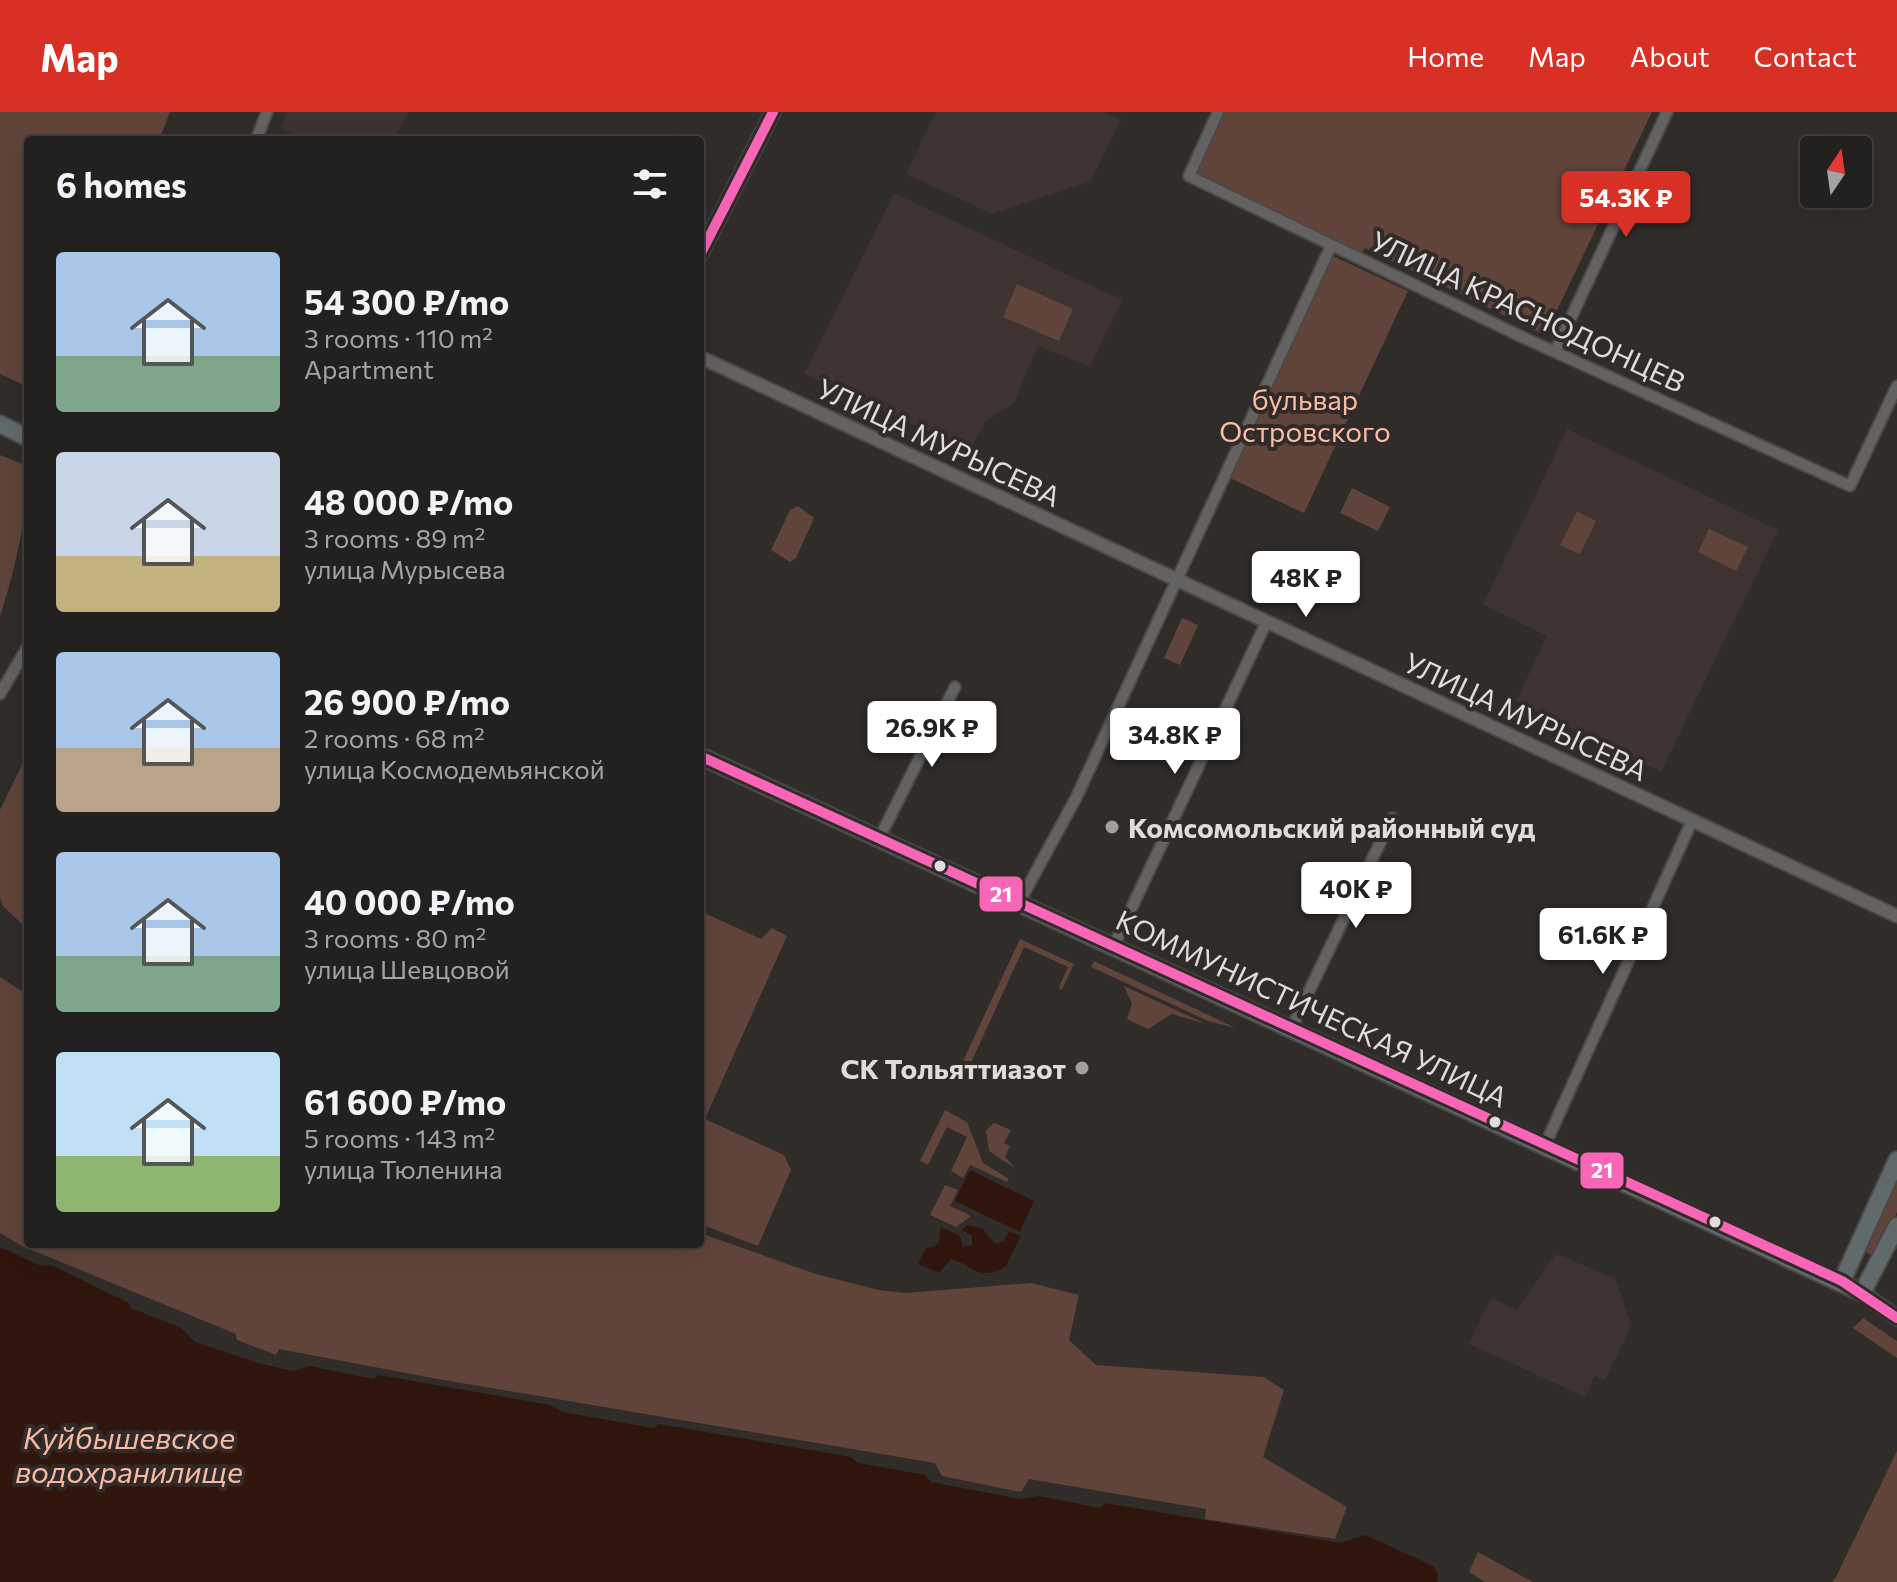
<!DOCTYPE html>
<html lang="en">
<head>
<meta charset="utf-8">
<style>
  body { margin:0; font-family:Commissioner,sans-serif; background:#2f2e2d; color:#f1f3f6; height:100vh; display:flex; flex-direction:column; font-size:30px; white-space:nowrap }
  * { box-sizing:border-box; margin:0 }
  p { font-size:26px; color:#a3a3a5 }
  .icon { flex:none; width:44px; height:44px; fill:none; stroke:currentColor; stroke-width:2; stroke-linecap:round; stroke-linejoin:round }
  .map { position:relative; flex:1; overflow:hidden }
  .drawer { position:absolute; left:24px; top:24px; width:680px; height:1112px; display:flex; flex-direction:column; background:#232120; border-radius:8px; box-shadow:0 8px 32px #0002,0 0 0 2px #403e3e }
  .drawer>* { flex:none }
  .needle { width:52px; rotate:13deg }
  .buttons { position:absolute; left:1800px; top:24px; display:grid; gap:16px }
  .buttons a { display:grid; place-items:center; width:72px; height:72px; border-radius:8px; background:#232120; box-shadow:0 8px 32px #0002,0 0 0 2px #403e3e; font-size:40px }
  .price { position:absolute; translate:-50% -68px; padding:0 18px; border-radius:8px; background:#fff; color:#222; font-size:26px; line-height:52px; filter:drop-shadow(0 2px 4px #0008) }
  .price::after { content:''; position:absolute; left:50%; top:48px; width:24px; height:18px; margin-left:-12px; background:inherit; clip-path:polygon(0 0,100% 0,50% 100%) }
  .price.current { background:#d93025; color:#fff }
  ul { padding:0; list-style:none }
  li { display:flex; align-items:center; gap:24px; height:200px; padding:0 32px }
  li span { display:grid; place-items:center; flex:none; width:224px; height:160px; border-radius:8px; color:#555 }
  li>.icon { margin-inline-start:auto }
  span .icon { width:96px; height:96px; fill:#fffc; stroke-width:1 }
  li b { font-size:34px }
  h2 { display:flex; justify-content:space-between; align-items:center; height:96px; padding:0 32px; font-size:34px }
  header { display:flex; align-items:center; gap:48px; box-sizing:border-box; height:112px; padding:0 40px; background:#d93025; color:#fff }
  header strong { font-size:38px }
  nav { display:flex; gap:44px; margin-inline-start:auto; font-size:28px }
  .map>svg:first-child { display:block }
</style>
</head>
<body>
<header>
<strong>Map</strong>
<nav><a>Home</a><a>Map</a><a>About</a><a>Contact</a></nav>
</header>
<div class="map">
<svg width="1897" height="1470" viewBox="0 0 1897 1470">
  <rect width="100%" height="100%" fill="#2f2c2a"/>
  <!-- built -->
  <path fill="#3e3330" d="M287,0H408L395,28H307L280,16Z
    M936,0H1104L1121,8L1091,69L992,102L906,62Z
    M894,81L1122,188L1090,255L1038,234L1014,291L985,309L970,339L804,262Z
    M1567,317L1778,418L1661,660L1516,589L1547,524L1483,493Z
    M1556,1142L1615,1166L1631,1214L1605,1268L1594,1264L1586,1285L1469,1232L1491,1186L1517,1198Z"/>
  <!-- green -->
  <path fill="#60443a" d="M0,0H170L159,28H28V275L0,262Z
    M1225,0H1652L1545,223L1365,136L1361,142L1196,63Z
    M1333,144L1408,179L1304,401L1230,366Z
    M1017,172L1073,197L1059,229L1003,205Z
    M0,343L28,354C28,405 15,456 0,505Z
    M1352,376L1390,395L1378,419L1340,401Z
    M798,394L814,406L796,446L790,450L771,438L790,398Z
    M1577,399L1596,409L1580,442L1560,433Z
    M1709,417L1748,435L1736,459L1698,440Z
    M1182,506L1198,513L1180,553L1164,546Z
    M28,641V818L3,794L0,785V698Z
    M700,799L761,827L772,816L787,824L705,1007L784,1043L791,1058L758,1134L700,1112Z
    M1020,827L1074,852L1061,879L1059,875L1068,855L1024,835L963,968L957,962Z
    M1094,849L1236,916L1208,909L1091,855Z
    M0,865L28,883V1132H700V1121L816,1162L878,1178L906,1181L1031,1171L1079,1183L1069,1228L1096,1253L1264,1265L1284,1278L1263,1345L1347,1395L1335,1427L1205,1407L1206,1397L1029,1367L1021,1380L942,1364L935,1351L438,1267L279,1237L276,1243L237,1228L236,1222L22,1134L0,1121Z
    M1124,874L1206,912L1172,902L1148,917L1127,907L1132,892Z
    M945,998L967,1010L983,1051L1009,1067L1007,1070L970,1053L963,1066L951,1059L967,1025L947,1015L928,1053L920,1049Z
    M994,1011L1011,1018L1004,1031L1010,1034L1005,1045L1016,1057L989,1039L986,1019Z
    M1897,1060V1100L1878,1141L1871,1143L1864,1139Z
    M945,1073L958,1078L950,1094L971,1104L956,1115L930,1103Z
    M1863,1206L1897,1229V1246L1853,1216Z
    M1897,1339V1470H1832L1836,1465Z
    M1478,1440L1533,1470H1485L1469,1460Z"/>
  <!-- water -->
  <path fill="#2f150c" d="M970,1058L1034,1089L1020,1120L955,1089Z
    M966,1113L982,1116L995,1132L1004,1129L1009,1119L1021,1124L1006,1154C978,1171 974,1153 951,1147L939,1161L918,1152L926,1136L934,1135L939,1130L941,1115L960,1124L963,1135L972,1133V1124L962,1118Z
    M0,1135L39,1153L53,1154L129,1191L131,1196L181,1216L195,1230L258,1251L293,1259L310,1254L373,1267L379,1263L550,1293L562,1300L653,1316L659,1312L851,1345L858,1351L925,1363L931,1370L1019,1387L1039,1384L1100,1396L1105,1391L1340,1431L1365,1423L1433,1454L1438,1462L1437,1470H0Z"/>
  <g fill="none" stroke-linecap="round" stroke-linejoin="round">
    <defs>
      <path id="minor" d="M1218,0L1189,64L1522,225L1850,374L1897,274
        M256,28L267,0
        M1555,240L1667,0
        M0,582L28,534
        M880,725L955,575
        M1020,789L1076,686L1331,134
        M1114,833L1267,509
        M1291,917L1392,706
        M1545,1033L1692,709"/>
      <path id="tertiary" d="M700,245L1897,804"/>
      <path id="secondary" d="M700,143L773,0
        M1862,1181L1897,1206"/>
      <path id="primary" d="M0,312L28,326
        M700,644L1862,1181L1897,1114
        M1842,1169L1897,1048"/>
    </defs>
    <!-- minor casing -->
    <use href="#minor" stroke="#4b4947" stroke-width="14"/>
    <!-- tertiary casing -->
    <use href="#tertiary" stroke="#4b4947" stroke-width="16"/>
    <!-- secondary casing -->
    <use href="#secondary" stroke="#4b4947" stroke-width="18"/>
    <!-- primary casing -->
    <use href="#primary" stroke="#4b4947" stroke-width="20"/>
    <!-- minor -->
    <use href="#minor" stroke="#646261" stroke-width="10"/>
    <!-- tertiary -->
    <use href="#tertiary" stroke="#646261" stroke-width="12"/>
    <!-- secondary -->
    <use href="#secondary" stroke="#646261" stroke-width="14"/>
    <!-- primary -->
    <use href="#primary" stroke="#616a6a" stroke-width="16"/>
    <defs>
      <path id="bus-1" d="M700,143L773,0
        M700,644L1842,1169L1897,1206"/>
    </defs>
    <!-- bus-1 casing -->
    <use href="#bus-1" stroke="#302b29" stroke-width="16"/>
    <!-- bus-1 -->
    <use href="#bus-1" stroke="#fa66b7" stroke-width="10"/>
  </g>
  <!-- markers -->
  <g fill="#a29e9d" stroke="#302b29" stroke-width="3">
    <circle cx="1112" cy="715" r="8"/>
    <circle cx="1082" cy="956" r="8"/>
  </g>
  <g fill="#e0dcdb" stroke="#302b29" stroke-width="3">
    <circle cx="940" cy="754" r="7"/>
    <circle cx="1495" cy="1010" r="7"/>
    <circle cx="1715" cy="1110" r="7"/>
  </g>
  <g text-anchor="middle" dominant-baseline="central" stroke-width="8" stroke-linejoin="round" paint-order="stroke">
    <!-- street labels -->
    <g font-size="28" fill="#e0dcdb" stroke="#302b29">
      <text transform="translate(1528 199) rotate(25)">УЛИЦА КРАСНОДОНЦЕВ</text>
      <text transform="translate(939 330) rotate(25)">УЛИЦА МУРЫСЕВА</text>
      <text transform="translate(1526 604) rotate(25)">УЛИЦА МУРЫСЕВА</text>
      <text transform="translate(1312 896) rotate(25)">КОММУНИСТИЧЕСКАЯ УЛИЦА</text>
    </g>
    <!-- park labels -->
    <g font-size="28" fill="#fbbba5" stroke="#302b29">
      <text x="1305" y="287">бульвар<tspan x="1305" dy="32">Островского</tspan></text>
    </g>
    <!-- poi labels -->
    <g font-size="28" font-weight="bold" fill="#e0dcdb" stroke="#302b29" text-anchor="start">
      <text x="1128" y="715">Комсомольский районный суд</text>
      <text x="1066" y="956" text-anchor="end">СК Тольяттиазот</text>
    </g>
    <!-- water labels -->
    <g font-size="30" font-style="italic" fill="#f8b8a2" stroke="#302b29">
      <text x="129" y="1324">Куйбышевское<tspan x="129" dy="34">водохранилище</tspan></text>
    </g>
  </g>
  <g stroke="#302b29" stroke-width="3">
    <rect x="978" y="763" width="46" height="38" rx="8" fill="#fa66b7"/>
    <rect x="1579" y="1039" width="46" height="39" rx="8" fill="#fa66b7"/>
  </g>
  <g font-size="22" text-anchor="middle" font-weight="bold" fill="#fff">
    <text x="1001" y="790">21</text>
    <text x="1602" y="1066">21</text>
  </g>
</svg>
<div class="buttons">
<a><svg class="needle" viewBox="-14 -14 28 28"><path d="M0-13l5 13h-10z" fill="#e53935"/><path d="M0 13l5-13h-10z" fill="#a3a3a5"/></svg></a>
</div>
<b class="price current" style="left:1626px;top:127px">54.3K ₽</b>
<b class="price" style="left:1306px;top:507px">48K ₽</b>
<b class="price" style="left:932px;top:657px">26.9K ₽</b>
<b class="price" style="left:1175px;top:664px">34.8K ₽</b>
<b class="price" style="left:1356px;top:818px">40K ₽</b>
<b class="price" style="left:1603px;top:864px">61.6K ₽</b>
<section class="drawer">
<h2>6 homes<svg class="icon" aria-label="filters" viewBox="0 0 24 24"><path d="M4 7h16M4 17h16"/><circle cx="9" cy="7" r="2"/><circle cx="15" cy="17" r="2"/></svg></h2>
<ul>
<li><span style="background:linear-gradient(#a9c7e8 65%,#7fa58c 0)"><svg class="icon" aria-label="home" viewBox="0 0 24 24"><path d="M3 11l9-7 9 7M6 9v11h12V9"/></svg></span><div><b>54 300 ₽/mo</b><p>3 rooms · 110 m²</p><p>Apartment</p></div></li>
<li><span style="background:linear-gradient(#c9d6e8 65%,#c2b280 0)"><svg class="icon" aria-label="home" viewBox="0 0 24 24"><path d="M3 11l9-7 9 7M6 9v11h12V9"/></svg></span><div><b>48 000 ₽/mo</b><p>3 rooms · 89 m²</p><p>улица Мурысева</p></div></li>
<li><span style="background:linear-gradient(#a9c7e8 60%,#b9a48a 0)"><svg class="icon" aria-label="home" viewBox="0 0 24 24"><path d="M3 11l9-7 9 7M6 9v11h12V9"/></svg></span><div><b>26 900 ₽/mo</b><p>2 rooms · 68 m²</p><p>улица Космодемьянской</p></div></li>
<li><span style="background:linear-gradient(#a9c7e8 65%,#7fa58c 0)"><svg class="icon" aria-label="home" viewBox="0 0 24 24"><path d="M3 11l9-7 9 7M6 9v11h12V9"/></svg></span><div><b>40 000 ₽/mo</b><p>3 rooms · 80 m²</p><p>улица Шевцовой</p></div></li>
<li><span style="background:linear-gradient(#bfe0f5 65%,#8fb573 0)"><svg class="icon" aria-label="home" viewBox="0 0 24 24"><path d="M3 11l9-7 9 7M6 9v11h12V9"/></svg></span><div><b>61 600 ₽/mo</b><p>5 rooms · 143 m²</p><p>улица Тюленина</p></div></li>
</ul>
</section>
</div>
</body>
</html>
